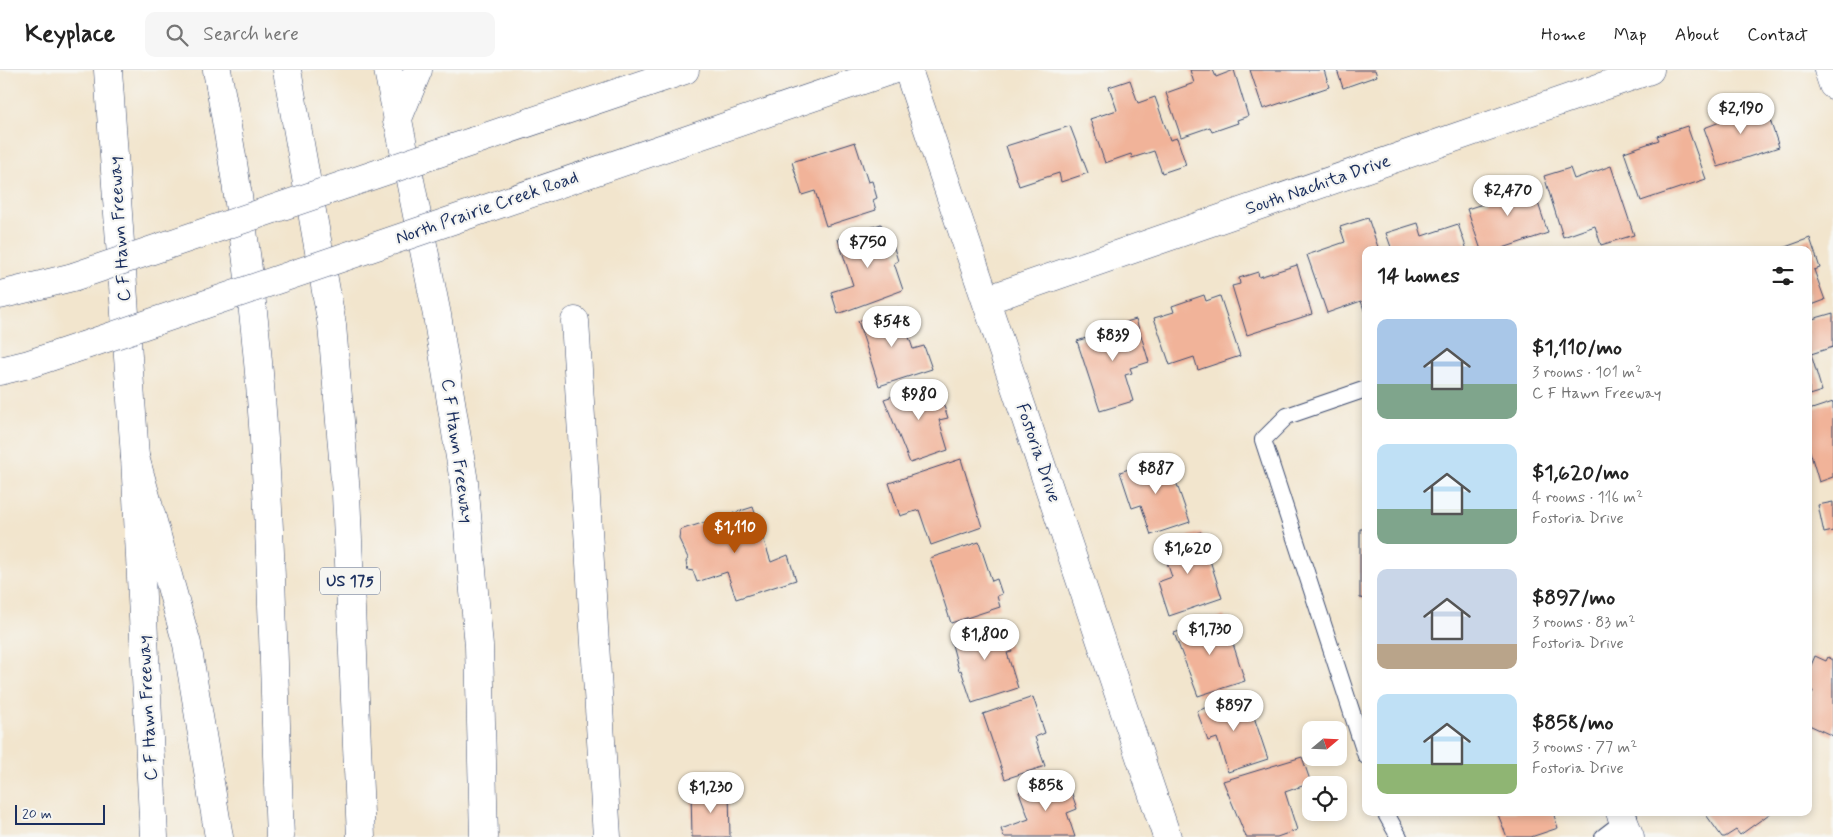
<!DOCTYPE html>
<html lang="en">
<head>
<meta charset="utf-8">
<style>
  body { margin:0; font-family:Mynerve,sans-serif; background:#f6f6f6; color:#222; height:100vh; display:flex; flex-direction:column; font-size:19px; white-space:nowrap }
  * { box-sizing:border-box; margin:0 }
  p { font-size:16px; color:#767676 }
  .icon { flex:none; width:28px; height:28px; fill:none; stroke:currentColor; stroke-width:2; stroke-linecap:round; stroke-linejoin:round }
  .map { position:relative; flex:1; overflow:hidden }
  .panel { position:absolute; left:1362px; top:176px; width:450px; height:570px; display:flex; flex-direction:column; background:#fff; border-radius:10px; box-shadow:0 2px 8px #0003 }
  .panel>* { flex:none }
  .needle { width:32px; rotate:71deg }
  .tools { position:absolute; left:1302px; top:651px; display:grid; gap:10px }
  .tools a { display:grid; place-items:center; width:45px; height:45px; border-radius:10px; background:#fff; box-shadow:0 2px 8px #0003; font-size:25px }
  .scale { position:absolute; left:15px; bottom:12px; width:90px; box-sizing:border-box; padding-left:5px; border:2px solid #1b2f5e; border-top:0; font-size:14px; line-height:18px; white-space:nowrap; color:#1b2f5e; -webkit-text-stroke:4px #f6f6f2; paint-order:stroke }
  .price { position:absolute; translate:-50% -42px; padding:0 11px; border-radius:18px; background:#fff; color:#222; font-size:16px; line-height:32px; filter:drop-shadow(0 1px 2px #0008) }
  .price::after { content:''; position:absolute; left:50%; top:30px; width:15px; height:11px; margin-left:-8px; background:inherit; clip-path:polygon(0 0,100% 0,50% 100%) }
  .price.on { background:#b45309; color:#fff }
  ul { padding:0; list-style:none }
  li { display:flex; align-items:center; gap:15px; height:125px; padding:0 15px }
  li span { display:grid; place-items:center; flex:none; width:140px; height:100px; border-radius:10px; color:#555 }
  li>.icon { margin-inline-start:auto }
  span .icon { width:60px; height:60px; fill:#fffc; stroke-width:1 }
  li b { font-size:21px }
  h2 { display:flex; justify-content:space-between; align-items:center; height:60px; padding:0 15px; font-size:21px }
  header { display:flex; align-items:center; gap:30px; box-sizing:border-box; height:70px; padding:0 25px; background:#fff; border-bottom:1px solid #e0e0e0 }
  header strong { font-size:24px }
  nav { display:flex; gap:28px; margin-inline-start:auto; font-size:18px }
  .search { width:350px; height:45px; background:#f6f6f6; display:flex; align-items:center; gap:12px; box-sizing:border-box; padding:0 18px; border-radius:10px; color:#767676; font-size:19px }
  .map>svg:first-child { display:block }
</style>
</head>
<body>
<header>
<strong>Keyplace</strong>
<div class="search"><svg class="icon" aria-label="search" viewBox="0 0 24 24"><circle cx="10" cy="10" r="6"/><path d="M15 15l6 6"/></svg>Search here</div>
<nav><a>Home</a><a>Map</a><a>About</a><a>Contact</a></nav>
</header>
<div class="map">
<svg width="1833" height="767" viewBox="0 0 1833 767">
  <rect width="100%" height="100%" fill="#f6f6f2"/>
  <filter id="ink" filterUnits="userSpaceOnUse"><feTurbulence type="fractalNoise" baseFrequency=".02" numOctaves="2"/><feDisplacementMap in="SourceGraphic" scale="10" xChannelSelector="R" yChannelSelector="G"/><feConvolveMatrix kernelMatrix="1 2 1 2 8 2 1 2 1" color-interpolation-filters="sRGB"/></filter>
  <filter id="wash" filterUnits="userSpaceOnUse"><feTurbulence type="fractalNoise" baseFrequency=".0096" numOctaves="4" result="noise"/><feDisplacementMap in="SourceGraphic" scale="20" xChannelSelector="R" yChannelSelector="G"/><feGaussianBlur stdDeviation="1.12" result="paint"/><feColorMatrix in="noise" values="0 0 0 0 0 0 0 0 0 0 0 0 0 0 0 0 0 1.4 0 .05"/><feComposite in="paint" operator="in"/></filter>
  <g filter="url(#wash)">
    <rect width="100%" height="100%" fill="#f2e5cd"/>
    <g id="blocks">
      <!-- building -->
      <path fill="#f1b399" d="M1190,0H1213L1216,7L1234,0L1248,46L1237,50L1238,53L1212,62L1210,57L1181,67L1166,23L1194,13Z
        M1250,0H1324L1329,17L1263,39Z
        M1337,0H1375L1377,6L1343,18Z
        M1130,10L1138,33L1155,27L1170,70L1177,68L1186,95L1162,103L1154,81L1132,88L1131,84L1105,93L1090,49L1117,40L1109,17Z
        M1765,35L1779,77L1718,97L1704,58L1720,52L1718,46L1748,36L1750,40Z
        M1070,56L1088,103L1061,112L1059,103L1019,116L1006,76Z
        M1687,56L1706,109L1641,131L1624,82L1659,70L1657,66Z
        M855,72L868,112L872,111L877,128L873,130L876,140L826,156L815,121L802,125L792,92Z
        M1611,96L1634,165L1601,175L1595,156L1563,167L1544,106L1570,98L1574,109Z
        M1530,109L1548,163L1497,180H1481L1467,139L1489,132L1486,124Z
        M1368,148L1379,180H1366V246L1361,231L1327,243L1307,185L1345,172L1340,157Z
        M1418,153L1422,166L1458,154L1467,180H1392L1386,163Z
        M881,154L886,169L891,168L898,191L894,193L903,220L838,244L831,222L853,215L838,169Z
        M1810,168L1820,198L1814,200L1825,230L1809,236V180H1777Z
        M1297,195L1312,244L1247,265L1232,216L1240,214L1239,208L1258,202L1259,207Z
        M1204,225L1206,231L1220,226L1240,286L1198,300L1194,287L1170,295L1154,248L1174,242L1172,236Z
        M899,237L913,279L924,276L932,299L879,316L858,251Z
        M1833,243V277L1811,284L1822,321L1809,325V250Z
        M1136,249L1149,292L1130,298L1132,303L1125,305L1133,331L1100,341L1077,271L1114,259L1113,256Z
        M936,312L948,348L939,350L948,380L910,393L884,329Z
        M1833,332V407L1819,412L1809,378V340Z
        M1167,386L1190,452L1151,465L1141,435L1132,438L1120,402Z
        M961,389L982,457L931,475L919,440L900,446L889,413Z
        M1833,432V461L1824,463L1818,435Z
        M753,437L771,492L788,485L796,510L736,529L727,502L697,512L693,501L688,500L686,492L688,488L679,469L680,460Z
        M1360,459H1366V529L1360,528Z
        M1201,462L1222,528L1169,546L1158,512L1172,507L1161,475Z
        M979,472L992,511L997,509L1002,524L997,526L1000,537L951,553L930,488Z
        M1224,546L1245,611L1198,626L1174,563Z
        M1002,550L1012,582L1007,583L1018,618L972,633L961,600L959,601L950,567Z
        M1815,586L1826,591L1828,587L1833,590V666L1809,655V632L1813,621L1809,619V600Z
        M1246,623L1268,689L1228,702L1217,668L1208,671L1197,641Z
        M1033,627L1045,663L1035,667L1045,696L1005,709L983,644Z
        M1302,687L1311,713L1285,722L1297,760L1277,767H1246L1223,711Z
        M1066,706L1077,739L1067,743L1075,767H1004L1001,759L1029,749L1019,722Z
        M729,720L730,767H692L691,721Z
        M1497,742H1553L1558,758L1531,767H1507Z
        M1704,742H1772L1740,765L1736,760L1725,767H1722Z"/>
    </g>
  </g>
  <g filter="url(#ink)">
    <use href="#blocks" fill-opacity="0" stroke="#3b4a6f" stroke-width="1"/>
    <g fill="none" stroke-linecap="round" stroke-linejoin="round">
      <defs>
        <path id="service" d="M1366,319L1287,346L1263,370L1366,686
          M1385,742L1399,767
          M1603,767L1629,747"/>
        <path id="minor" d="M908,0L1167,767
          M1828,0L1833,15
          M986,230L1650,0
          M575,251L607,767
          M1620,742L1630,767"/>
        <path id="secondary" d="M108,0L135,387L154,767
          M388,0L437,245L464,412L479,576L484,767
          M397,51L418,0
          M474,71L685,0
          M485,139L892,0
          M0,225L73,207
          M0,301L29,294L83,276"/>
        <path id="motorway" d="M217,0C233,86 246,174 255,260C272,428 273,598 280,767
          M287,0L332,255L346,424L361,767
          M135,387L187,574L219,767"/>
      </defs>
      <!-- service casing -->
      <use href="#service" stroke="#3b4a6f" stroke-width="18"/>
      <!-- minor casing -->
      <use href="#minor" stroke="#3b4a6f" stroke-width="29"/>
      <!-- secondary casing -->
      <use href="#secondary" stroke="#3b4a6f" stroke-width="29"/>
      <!-- motorway casing -->
      <use href="#motorway" stroke="#3b4a6f" stroke-width="29"/>
      <!-- service -->
      <use href="#service" stroke="#fff" stroke-width="16"/>
      <!-- minor -->
      <use href="#minor" stroke="#fff" stroke-width="28"/>
      <!-- secondary -->
      <use href="#secondary" stroke="#fff" stroke-width="28"/>
      <!-- motorway -->
      <use href="#motorway" stroke="#fff" stroke-width="28"/>
      <defs>
        <path id="secondary-bridge" d="M73,207L474,71
          M83,276L485,139"/>
      </defs>
      <!-- secondary-bridge casing -->
      <use href="#secondary-bridge" stroke="#3b4a6f" stroke-width="29" stroke-linecap="butt"/>
      <!-- secondary-bridge -->
      <use href="#secondary-bridge" stroke="#fff" stroke-width="28"/>
    </g>
  </g>
  <g text-anchor="middle" dominant-baseline="central" stroke-width="4.5" stroke-linejoin="round" paint-order="stroke">
    <!-- shield labels -->
    <rect fill="#f6f6f2" stroke="#5d6b8a" stroke-width="1" x="320" y="497.5" width="60" height="27" rx="4"/>
    <g font-size="16" font-weight="bold" fill="#1b2f5e">
      <text x="350" y="511">US 175</text>
    </g>
    <!-- street labels -->
    <g font-size="18" fill="#1b2f5e" stroke="#f6f6f2">
      <text transform="translate(1318 115) rotate(-19)">South Nachita Drive</text>
      <text transform="translate(487 138) rotate(-19)">North Prairie Creek Road</text>
      <text transform="translate(120 159) rotate(-94)">C F Hawn Freeway</text>
      <text transform="translate(457 381) rotate(82)">C F Hawn Freeway</text>
      <text transform="translate(1038 383) rotate(71)">Fostoria Drive</text>
      <text transform="translate(148 638) rotate(-93)">C F Hawn Freeway</text>
    </g>
  </g>
</svg>
<div class="tools">
<a><svg class="needle" viewBox="-14 -14 28 28"><path d="M0-13l5 13h-10z" fill="#e53935"/><path d="M0 13l5-13h-10z" fill="#767676"/></svg></a>
<a><svg class="icon" aria-label="locate" viewBox="0 0 24 24"><circle cx="12" cy="12" r="6"/><path d="M12 2v4M12 18v4M2 12h4M18 12h4"/></svg></a>
</div>
<div class="scale">20 m</div>
<b class="price" style="left:1741px;top:65px">$2,190</b>
<b class="price" style="left:1508px;top:147px">$2,470</b>
<b class="price" style="left:868px;top:199px">$750</b>
<b class="price" style="left:892px;top:278px">$548</b>
<b class="price" style="left:1113px;top:292px">$839</b>
<b class="price" style="left:919px;top:351px">$980</b>
<b class="price" style="left:1156px;top:425px">$887</b>
<b class="price on" style="left:735px;top:484px">$1,110</b>
<b class="price" style="left:1188px;top:505px">$1,620</b>
<b class="price" style="left:1210px;top:586px">$1,730</b>
<b class="price" style="left:985px;top:591px">$1,800</b>
<b class="price" style="left:1234px;top:662px">$897</b>
<b class="price" style="left:1046px;top:742px">$858</b>
<b class="price" style="left:711px;top:744px">$1,230</b>
<section class="panel">
<h2>14 homes<svg class="icon" aria-label="filters" viewBox="0 0 24 24"><path d="M4 7h16M4 17h16"/><circle cx="9" cy="7" r="2"/><circle cx="15" cy="17" r="2"/></svg></h2>
<ul>
<li><span style="background:linear-gradient(#a9c7e8 65%,#7fa58c 0)"><svg class="icon" aria-label="home" viewBox="0 0 24 24"><path d="M3 11l9-7 9 7M6 9v11h12V9"/></svg></span><div><b>$1,110/mo</b><p>3 rooms · 101 m²</p><p>C F Hawn Freeway</p></div></li>
<li><span style="background:linear-gradient(#bfe0f5 65%,#7fa58c 0)"><svg class="icon" aria-label="home" viewBox="0 0 24 24"><path d="M3 11l9-7 9 7M6 9v11h12V9"/></svg></span><div><b>$1,620/mo</b><p>4 rooms · 116 m²</p><p>Fostoria Drive</p></div></li>
<li><span style="background:linear-gradient(#c9d6e8 75%,#b9a48a 0)"><svg class="icon" aria-label="home" viewBox="0 0 24 24"><path d="M3 11l9-7 9 7M6 9v11h12V9"/></svg></span><div><b>$897/mo</b><p>3 rooms · 83 m²</p><p>Fostoria Drive</p></div></li>
<li><span style="background:linear-gradient(#bfe0f5 70%,#8fb573 0)"><svg class="icon" aria-label="home" viewBox="0 0 24 24"><path d="M3 11l9-7 9 7M6 9v11h12V9"/></svg></span><div><b>$858/mo</b><p>3 rooms · 77 m²</p><p>Fostoria Drive</p></div></li>
</ul>
</section>
</div>
</body>
</html>
